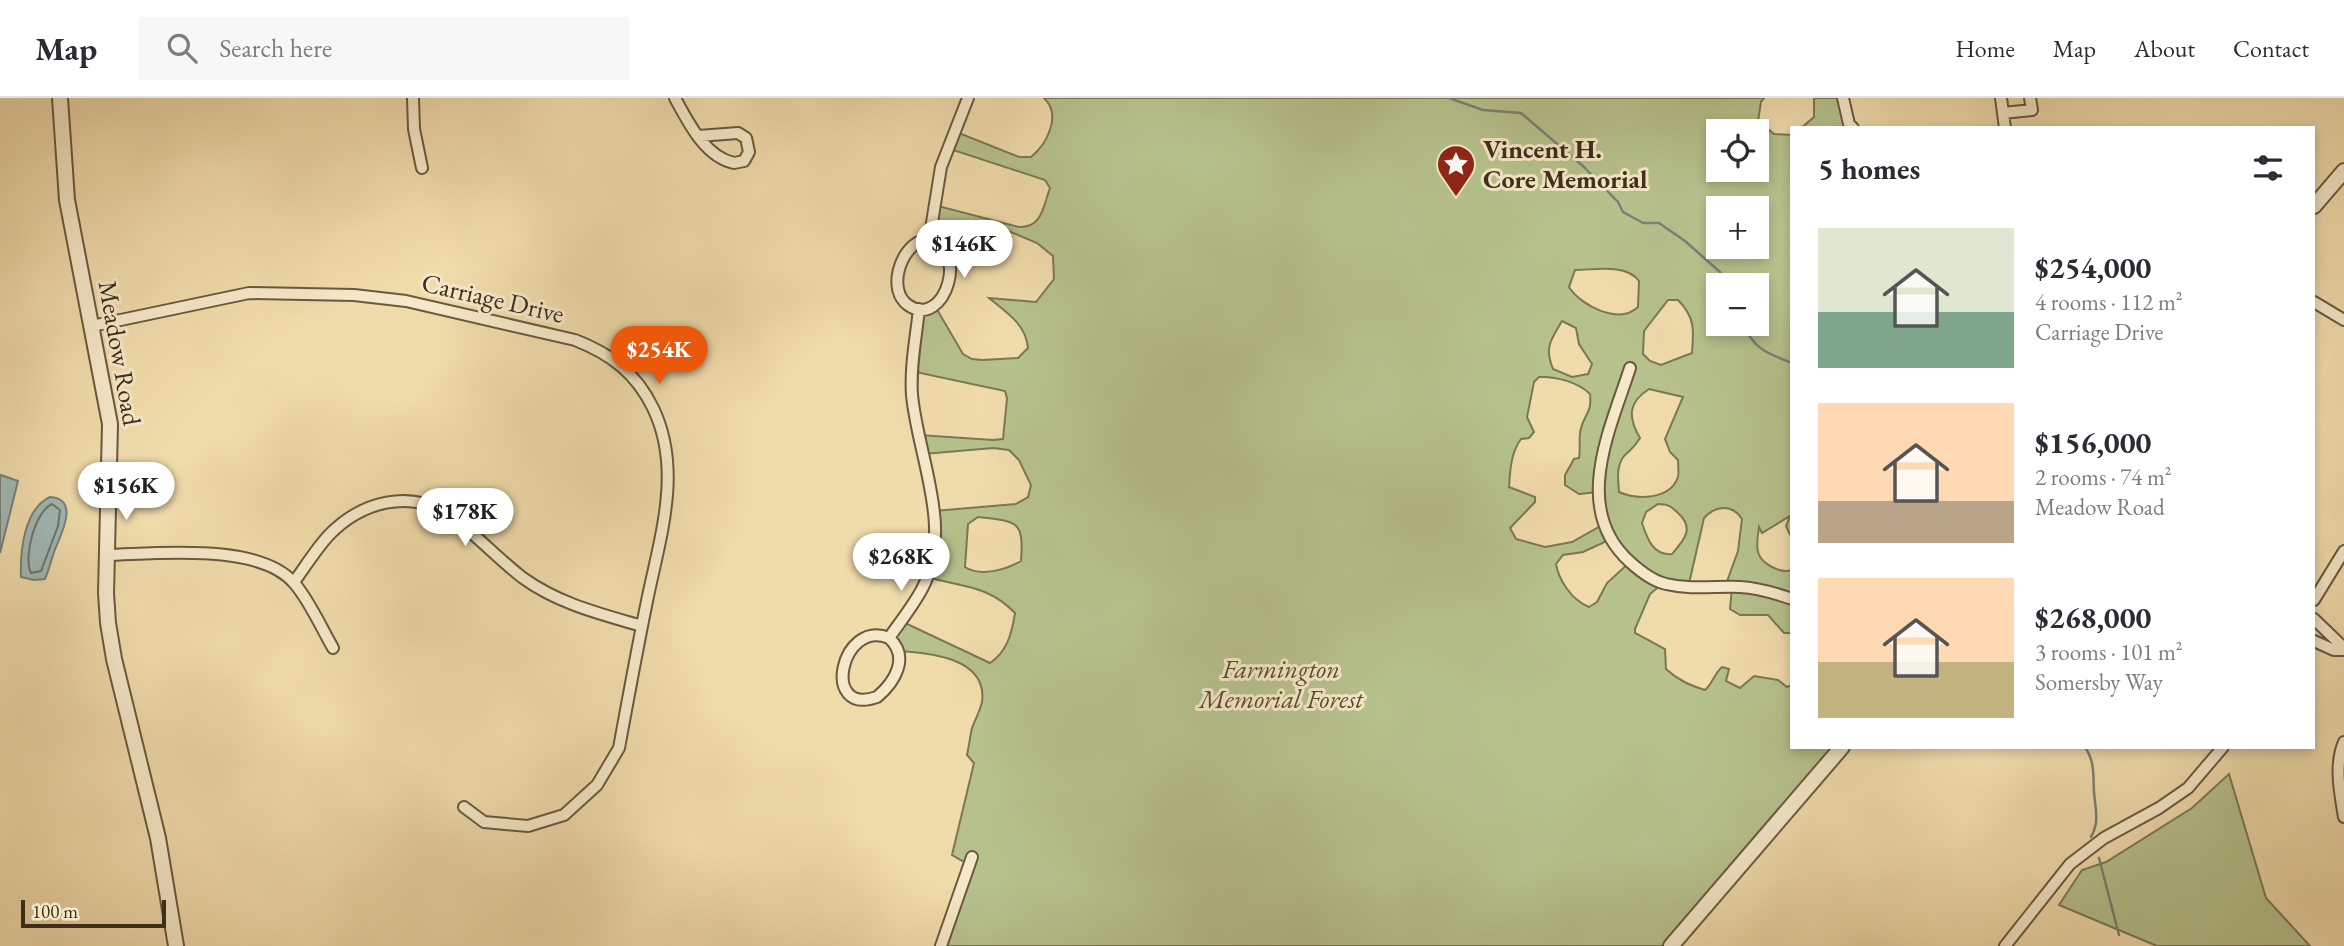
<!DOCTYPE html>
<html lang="en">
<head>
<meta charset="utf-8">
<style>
  body { margin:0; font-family:"EB Garamond",serif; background:#f7f7f7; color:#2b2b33; height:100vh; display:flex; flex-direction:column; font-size:26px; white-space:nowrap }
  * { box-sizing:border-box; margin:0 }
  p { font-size:23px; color:#7c7c81 }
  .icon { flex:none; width:38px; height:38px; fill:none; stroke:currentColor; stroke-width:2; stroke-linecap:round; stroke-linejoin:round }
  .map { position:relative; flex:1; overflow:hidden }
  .drawer { position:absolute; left:1790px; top:28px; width:525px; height:623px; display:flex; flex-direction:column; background:#fff; border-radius:0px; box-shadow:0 4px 10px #0003 }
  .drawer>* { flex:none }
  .fabs { position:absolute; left:1706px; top:21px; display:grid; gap:14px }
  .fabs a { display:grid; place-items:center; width:63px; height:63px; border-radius:0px; background:#fff; box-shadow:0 4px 10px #0003; font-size:35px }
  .scale { position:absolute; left:21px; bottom:18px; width:145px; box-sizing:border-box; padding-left:7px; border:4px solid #3e2e1a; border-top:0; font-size:19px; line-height:24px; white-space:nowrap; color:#3e2e1a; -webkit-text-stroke:5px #f5e8c8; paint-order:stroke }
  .price { position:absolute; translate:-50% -60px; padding:0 16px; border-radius:24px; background:#fff; color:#222; font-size:23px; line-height:46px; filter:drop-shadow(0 2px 4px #0008) }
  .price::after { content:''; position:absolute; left:50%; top:42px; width:21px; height:16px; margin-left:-10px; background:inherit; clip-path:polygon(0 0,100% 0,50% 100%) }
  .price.selected { background:#ea580c; color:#fff }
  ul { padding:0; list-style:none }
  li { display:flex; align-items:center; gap:21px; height:175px; padding:0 28px }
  li span { display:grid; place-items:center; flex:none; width:196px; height:140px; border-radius:0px; color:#555 }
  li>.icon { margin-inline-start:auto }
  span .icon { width:84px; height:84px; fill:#fffc; stroke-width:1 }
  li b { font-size:30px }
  h2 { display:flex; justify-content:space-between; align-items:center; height:84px; padding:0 28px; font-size:30px }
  header { display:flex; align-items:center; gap:42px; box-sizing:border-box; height:98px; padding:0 35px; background:#fff; border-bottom:2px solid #e1e1e2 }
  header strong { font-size:33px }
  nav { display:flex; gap:38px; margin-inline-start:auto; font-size:24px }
  .search { width:490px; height:63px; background:#f7f7f7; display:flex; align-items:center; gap:18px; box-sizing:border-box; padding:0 24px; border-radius:0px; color:#7c7c81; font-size:26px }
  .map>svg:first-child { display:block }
</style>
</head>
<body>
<header>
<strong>Map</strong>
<div class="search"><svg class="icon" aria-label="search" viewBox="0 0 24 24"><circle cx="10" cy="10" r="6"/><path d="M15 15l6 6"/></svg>Search here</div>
<nav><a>Home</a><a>Map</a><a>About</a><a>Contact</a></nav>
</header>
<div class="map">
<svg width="2344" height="848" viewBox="0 0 2344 848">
  <rect width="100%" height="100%" fill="#f0dbab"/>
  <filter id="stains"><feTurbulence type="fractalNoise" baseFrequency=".00286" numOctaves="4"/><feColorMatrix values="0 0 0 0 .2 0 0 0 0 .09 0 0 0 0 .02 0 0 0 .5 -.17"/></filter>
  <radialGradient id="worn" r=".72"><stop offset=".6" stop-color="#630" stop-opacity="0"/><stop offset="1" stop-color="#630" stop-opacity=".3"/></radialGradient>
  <!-- green -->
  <path fill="#b6c18c" stroke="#7a7853" stroke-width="2" fill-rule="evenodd" d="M1044,0H1764L1761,4L1758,23L1774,36L1792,37V441L1786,428L1790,418L1762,435L1759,429C1758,437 1756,446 1758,454C1761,466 1781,476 1792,472V535H1784L1768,517H1740L1730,511L1732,489H1725L1738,453L1742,421C1732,405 1715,408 1704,420L1688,490L1662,486L1650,496L1635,531V535L1665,551L1666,571C1678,582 1689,587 1705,592C1713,585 1714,576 1722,569L1729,571L1726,583L1740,590L1754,578L1778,582L1787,589L1792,587V649H1842L1671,848H941L969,767L952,757L974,665L967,657C969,648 970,639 972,630C975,622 980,613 982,604C988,560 930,555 900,553L889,540L901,523L990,565C1007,554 1012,535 1015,515C988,487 962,489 927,479L934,413L1016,406L1028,399L1031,387L1019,362L1009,352L993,350L924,356L920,337L993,342L1003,341L1007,300L1005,293L911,273L919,211L935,208L963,256L972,261L982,262L1018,260L1028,250C1026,226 1006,214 989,200L1036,204L1054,181L1053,158L1037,145L1006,132L966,137L931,126L934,107L1019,129C1042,130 1043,109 1050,90L1045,82L947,50L954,33L1019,59H1031C1047,46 1062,17 1044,0ZM1718,33H1757V72H1718ZM1718,110H1757V149H1718ZM1575,172C1595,172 1626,165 1639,183L1638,209C1619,227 1581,208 1569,189ZM1718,187H1757V226H1718ZM1668,202H1678C1695,219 1694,232 1692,255L1661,267L1650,263L1643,256L1644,233ZM1562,223L1576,230L1579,246L1592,266L1588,276L1572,279L1553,271C1544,249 1551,242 1562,223ZM1539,279C1555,278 1578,284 1590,296C1592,315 1585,315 1581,330C1578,340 1581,350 1579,360L1574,361L1565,377V387L1579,396L1598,394L1604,426L1572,444L1545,449L1516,441L1510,430L1535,404V399L1509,389C1510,373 1511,354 1521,341L1529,340L1534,334L1527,319L1534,284ZM1649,291L1683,299L1665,341L1670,354L1678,362C1678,366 1679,374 1678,379C1670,402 1637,402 1619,394C1618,382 1616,368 1624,358C1631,351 1635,349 1640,340C1627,318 1629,304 1649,291ZM1658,406C1669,406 1672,409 1679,416C1695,431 1683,443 1672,456C1653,458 1647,440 1642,425L1646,414ZM978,419C1017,424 1024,421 1021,463C1006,472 980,479 965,469L968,426ZM1611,441L1630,464L1607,485L1597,504L1589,509C1572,502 1559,483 1556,466L1563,457L1583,454Z
    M1814,0H1843L1846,30H1801L1814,19Z
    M2229,676L2266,800L2310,848H2157L2059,807L2082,772L2106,764L2192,710Z"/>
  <!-- water -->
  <path fill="#9fb8b5" stroke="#788177" stroke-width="2" d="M1,377L18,383L0,455V377Z
    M50,399C81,401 60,438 54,454C51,463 49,472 45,481L34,482L21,479C20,453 24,411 50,399Z"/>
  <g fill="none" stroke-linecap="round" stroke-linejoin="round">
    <!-- shore -->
    <path stroke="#6e7368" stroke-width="2" d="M52,406L60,412L58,428L41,473L31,475C23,460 35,413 52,406Z"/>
    <!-- stream -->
    <path stroke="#788177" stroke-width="2.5" d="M1449,0L1483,12L1521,15L1583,68L1618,104L1623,114L1643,125H1659L1685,143L1720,174L1731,187
      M1742,226C1755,251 1766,255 1792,265
      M2085,649C2095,664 2093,676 2094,694C2095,710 2100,723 2091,739
      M2099,760L2119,837"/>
    <defs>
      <path id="minor" d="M413,0L414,31L422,70
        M675,0C688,24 705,59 734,65L744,63L749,54L746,40L738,35L698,38
        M1843,0L1849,26L1853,30
        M2001,0L2005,30
        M2003,15L2032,12L2030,0
        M921,143C974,142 945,234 908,207C887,192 900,151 921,143Z
        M929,143L941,69L968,0
        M2314,204L2344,222
        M92,228L249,195L354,197L406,203L575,242C611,256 636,275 653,310C683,372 660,439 647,503C637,552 628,601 619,650L597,687L564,717L528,728L484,724L464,709
        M1630,270C1610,332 1571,411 1630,464C1640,473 1652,483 1666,486C1691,492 1715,488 1740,489C1758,490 1775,495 1792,501
        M107,457C156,456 259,444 294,485C308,500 322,531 333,550
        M294,484C305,469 316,451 329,437C361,404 410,390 450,418C476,436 498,461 523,480C559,506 601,516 642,528
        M2314,502L2344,453
        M2314,521L2344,550
        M889,540C910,559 895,584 877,599C820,619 841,520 889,540C900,524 913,508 922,491C954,430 918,360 912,297C910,268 916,240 919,211
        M2314,543L2334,552H2344
        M2344,644C2334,667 2340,695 2344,719
        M941,848L972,759
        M2005,848L2070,766L2104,740L2159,710L2188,690L2223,649"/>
      <path id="tertiary" d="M60,0L67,102L110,326L106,495L108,525L114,561L158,740L176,848
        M2314,108L2344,73
        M1671,848L1842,649"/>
    </defs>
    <!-- minor casing -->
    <use href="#minor" stroke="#6a593e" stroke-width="14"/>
    <!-- tertiary casing -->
    <use href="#tertiary" stroke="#6a593e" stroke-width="18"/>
    <!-- minor -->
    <use href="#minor" stroke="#f5e8c8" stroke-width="10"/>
    <!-- tertiary -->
    <use href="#tertiary" stroke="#f5e8c8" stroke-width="14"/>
  </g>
  <!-- icons -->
  <defs>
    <symbol id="sight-pin" viewBox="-11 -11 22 30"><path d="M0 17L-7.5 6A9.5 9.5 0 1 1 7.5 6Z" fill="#8f2418" stroke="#f5e8c8"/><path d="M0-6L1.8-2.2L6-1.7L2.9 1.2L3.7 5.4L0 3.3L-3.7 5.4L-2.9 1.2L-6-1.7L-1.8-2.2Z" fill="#fff"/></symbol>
  </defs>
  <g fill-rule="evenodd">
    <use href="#sight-pin" x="1434" y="44" width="44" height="60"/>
  </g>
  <g text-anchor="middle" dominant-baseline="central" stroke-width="6" stroke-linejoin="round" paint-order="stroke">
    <!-- poi labels -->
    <g font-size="26" font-weight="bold" fill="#3e2e1a" stroke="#f5e8c8" text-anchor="start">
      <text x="1483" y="51">Vincent H.<tspan x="1483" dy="30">Core Memorial</tspan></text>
    </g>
    <!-- street labels -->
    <g font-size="26" fill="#3e2e1a" stroke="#f5e8c8">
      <text transform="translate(493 200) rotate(13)">Carriage Drive</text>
      <text transform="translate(120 255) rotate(80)">Meadow Road</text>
    </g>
    <!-- park labels -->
    <g font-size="26" font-style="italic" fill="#564b31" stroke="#f5e8c8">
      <text x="1281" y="571">Farmington<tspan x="1281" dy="30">Memorial Forest</tspan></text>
    </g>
  </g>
  <rect width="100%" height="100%" filter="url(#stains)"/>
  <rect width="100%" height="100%" fill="url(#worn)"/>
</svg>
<div class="fabs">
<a><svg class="icon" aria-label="locate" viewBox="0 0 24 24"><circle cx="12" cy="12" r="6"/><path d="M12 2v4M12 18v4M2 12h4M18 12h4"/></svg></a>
<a>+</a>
<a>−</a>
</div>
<div class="scale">100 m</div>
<b class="price" style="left:964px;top:182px">$146K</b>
<b class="price selected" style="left:659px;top:288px">$254K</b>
<b class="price" style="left:126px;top:424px">$156K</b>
<b class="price" style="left:465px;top:450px">$178K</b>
<b class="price" style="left:901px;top:495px">$268K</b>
<section class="drawer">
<h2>5 homes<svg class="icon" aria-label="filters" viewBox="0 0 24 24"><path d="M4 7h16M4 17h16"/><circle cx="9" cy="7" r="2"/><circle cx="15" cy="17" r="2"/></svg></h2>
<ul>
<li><span style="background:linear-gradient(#dfe7d0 60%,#7fa58c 0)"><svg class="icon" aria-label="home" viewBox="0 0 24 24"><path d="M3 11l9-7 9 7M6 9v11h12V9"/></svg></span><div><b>$254,000</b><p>4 rooms · 112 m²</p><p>Carriage Drive</p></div></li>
<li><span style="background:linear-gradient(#ffd9b3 70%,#b9a48a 0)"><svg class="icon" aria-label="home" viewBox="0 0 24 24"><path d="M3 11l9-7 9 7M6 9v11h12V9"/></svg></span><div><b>$156,000</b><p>2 rooms · 74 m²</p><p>Meadow Road</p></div></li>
<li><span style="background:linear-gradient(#ffd9b3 60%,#c2b280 0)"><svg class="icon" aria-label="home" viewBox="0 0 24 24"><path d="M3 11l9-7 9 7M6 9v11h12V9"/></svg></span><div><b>$268,000</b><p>3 rooms · 101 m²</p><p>Somersby Way</p></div></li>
</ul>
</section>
</div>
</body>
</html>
